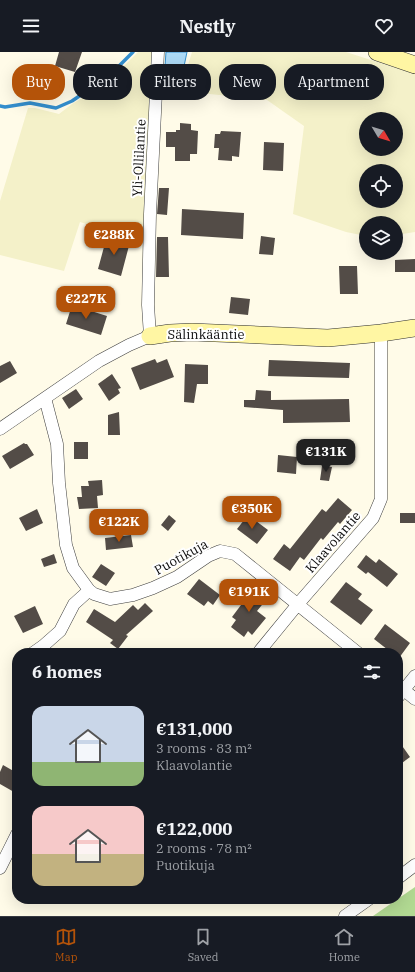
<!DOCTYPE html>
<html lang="en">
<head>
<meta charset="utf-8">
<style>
  body { margin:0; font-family:"IBM Plex Serif",serif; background:#242831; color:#f1f3f6; height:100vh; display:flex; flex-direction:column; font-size:15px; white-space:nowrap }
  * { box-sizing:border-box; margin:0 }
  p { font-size:13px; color:#9ea1a6 }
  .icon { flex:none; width:22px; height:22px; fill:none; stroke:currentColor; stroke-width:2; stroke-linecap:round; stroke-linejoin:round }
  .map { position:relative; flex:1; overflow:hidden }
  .side { position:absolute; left:12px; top:596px; width:391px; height:256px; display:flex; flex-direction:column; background:#171b24; border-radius:16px; box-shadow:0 4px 16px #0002 }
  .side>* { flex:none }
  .banner { position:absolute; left:12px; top:12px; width:391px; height:36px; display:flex; gap:8px }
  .needle { width:26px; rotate:128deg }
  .controls { position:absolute; left:359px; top:60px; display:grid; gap:8px }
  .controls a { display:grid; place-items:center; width:44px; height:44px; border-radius:50%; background:#171b24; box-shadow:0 4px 16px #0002; font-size:20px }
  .price { position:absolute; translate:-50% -34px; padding:0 9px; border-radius:8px; background:#b45309; color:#fff; font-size:13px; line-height:26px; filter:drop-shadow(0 1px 2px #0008) }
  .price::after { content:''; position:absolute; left:50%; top:24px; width:12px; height:9px; margin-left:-6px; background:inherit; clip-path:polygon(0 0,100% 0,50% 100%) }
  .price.selected { background:#222; color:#fff }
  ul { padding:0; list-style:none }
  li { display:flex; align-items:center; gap:12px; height:100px; padding:0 20px }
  li span { display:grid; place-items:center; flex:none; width:112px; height:80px; border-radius:12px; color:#555 }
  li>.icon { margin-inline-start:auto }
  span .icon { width:48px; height:48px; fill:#fffc; stroke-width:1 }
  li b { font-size:17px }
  h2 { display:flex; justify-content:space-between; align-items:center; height:48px; padding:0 20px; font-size:17px }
  .pill { padding:0 14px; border-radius:16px; background:#171b24; box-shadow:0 4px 16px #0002; font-size:14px; line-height:36px }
  .pill.selected { background:#b45309; color:#fff }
  header { display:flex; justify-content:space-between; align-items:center; height:52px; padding:0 20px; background:#171b24; font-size:18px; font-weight:700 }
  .tab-bar { display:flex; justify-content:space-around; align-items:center; height:56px; border-top:1px solid #363941; background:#171b24; font-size:11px; color:#9ea1a6 }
  .tab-bar a { display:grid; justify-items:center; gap:2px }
  .tab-bar .selected { color:#b45309 }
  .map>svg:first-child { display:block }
</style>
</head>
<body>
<header><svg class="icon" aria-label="menu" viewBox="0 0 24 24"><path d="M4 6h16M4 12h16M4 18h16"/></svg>Nestly<svg class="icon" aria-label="heart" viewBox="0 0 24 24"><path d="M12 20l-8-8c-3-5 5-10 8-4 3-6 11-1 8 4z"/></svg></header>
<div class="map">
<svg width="415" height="864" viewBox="0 0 415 864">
  <rect width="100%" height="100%" fill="#fffbe8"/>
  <!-- farmland -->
  <path fill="#f4f1c9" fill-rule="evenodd" d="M138,0H152V35L145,190L80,170L64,219L0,203V149L28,56H35L59,62L72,52L94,39L114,24Z
    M192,0H346L415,22V180L396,183V171H366V184L346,180L293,162L304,74L267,48L180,39ZM366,67H396V97H366ZM366,119H396V149H366Z"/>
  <!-- forest -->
  <path fill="#b1d992" d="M415,835V864H373Z"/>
  <!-- water -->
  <path fill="#addaf6" stroke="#348ecd" d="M166,0H187L183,19H170L165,14Z"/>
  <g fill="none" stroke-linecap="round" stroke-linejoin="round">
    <!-- stream -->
    <path stroke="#348ecd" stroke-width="3.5" d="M0,54L5,55L30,51L56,56L72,49L97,32L118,15L133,0"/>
  </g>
  <!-- building -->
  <path fill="#534c47" d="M59,0H82L75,20L55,14Z
    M180,71L191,72V78L198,79L197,102H190V109H175V95H166V80H176V78H180Z
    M221,79L241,80L239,105L232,104V109L218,108L219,96H214L215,82H220Z
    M264,90L284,91L283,119L263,118Z
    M159,136H169L167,163L157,162Z
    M182,157L244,161L243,187L181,183Z
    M107,184L130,190L121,224L98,217Z
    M261,184L275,186L273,203L259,202Z
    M157,185H168L169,225H156Z
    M415,207V220H395V208Z
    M339,214H357L358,242H340Z
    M231,245L250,247L248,263L229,261Z
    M72,253L107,264L101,283L66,272Z
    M155,307L157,311L167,307L174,325L140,338L131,316Z
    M269,308L350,311L349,326L268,324Z
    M10,309L17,321L0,331V314Z
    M185,312L208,313V332H197L194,351L184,350Z
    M112,322L121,336L118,337L120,341L109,349L98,332Z
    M76,337L83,347L69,357L62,346Z
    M256,338L271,339V348L349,347L350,370L283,371V358L244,355V348H255Z
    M119,360L120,383H108V363Z
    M74,390H88V407H74Z
    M24,391L25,392H27L34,403L10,417L2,404Z
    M278,403L297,405L296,422L277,420Z
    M322,414L332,415L329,429L320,428Z
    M102,428L103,443L97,444L98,456L79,457L77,445H82L81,434H89L88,429Z
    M338,446L352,458L340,472L338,470L323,488L321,486L304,508L300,505L290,519L273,507L284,492L290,497L322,457L326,460Z
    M37,457L43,471L26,479L19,466Z
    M400,461H415V471H400Z
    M169,463L176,469L168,479L161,473Z
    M248,463L268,478L257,492L237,477Z
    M131,483L133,495L106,498L105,486Z
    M54,502L57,511L44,515L41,507Z
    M366,503L376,511L379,507L398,522L387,535L368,520L366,522L357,515Z
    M101,512L115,521L106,534L92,525Z
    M199,527L220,543L213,553L208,549L204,554L187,542Z
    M346,530L362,542L358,547L373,558L361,573L330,550Z
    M245,532L266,548L257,559L266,566L252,583L248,579L244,585L231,575L236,568L232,565L247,545L239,539Z
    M145,551L153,559L126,583L128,584L118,597L110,591L113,588L86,570L94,557L115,570L133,553L138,558Z
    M35,554L43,572L23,581L14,564Z
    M385,572L410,591L399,606L398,601H392L374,587Z
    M398,688L410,705L398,714Z
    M3,713L17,721V734L14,740L0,732V720Z"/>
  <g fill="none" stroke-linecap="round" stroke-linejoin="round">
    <defs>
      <path id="street" d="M45,346L57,392L59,431L66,493L73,516L89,538
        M0,377L99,309L129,293L150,284L148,253L150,162L158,0
        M33,601L43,594L60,579L74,552L84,543L89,538L94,542L110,547L133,543L153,536L177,525L208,504L220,499L235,502L358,601
        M258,601L298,552L373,466L381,447V281
        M399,634L415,647
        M398,645L415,624
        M0,816L17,782
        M398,826L415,813
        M345,864L369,847"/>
      <path id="secondary" d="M377,0L415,13
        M150,284L170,281L192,280L328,286L381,281L415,276"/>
    </defs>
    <!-- street casing -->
    <use href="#street" stroke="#3e3e3e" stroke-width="13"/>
    <!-- secondary casing -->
    <use href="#secondary" stroke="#2d2d2d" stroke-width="18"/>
    <!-- street -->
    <use href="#street" stroke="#fff" stroke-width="12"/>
    <!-- secondary -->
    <use href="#secondary" stroke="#fff6a3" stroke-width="17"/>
  </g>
  <g text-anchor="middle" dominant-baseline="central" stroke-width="4" stroke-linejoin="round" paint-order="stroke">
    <!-- street labels -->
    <g font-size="13" fill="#0b0b0b" stroke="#fff">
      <text transform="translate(139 106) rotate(-87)">Yli-Ollilantie</text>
      <text x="206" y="282">Sälinkääntie</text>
      <text transform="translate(333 490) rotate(-49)">Klaavolantie</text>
      <text transform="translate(181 505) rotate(-29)">Puotikuja</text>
    </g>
  </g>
</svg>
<div class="controls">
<a><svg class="needle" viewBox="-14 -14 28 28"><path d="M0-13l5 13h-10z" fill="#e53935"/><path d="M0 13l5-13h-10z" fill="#9ea1a6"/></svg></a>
<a><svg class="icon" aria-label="locate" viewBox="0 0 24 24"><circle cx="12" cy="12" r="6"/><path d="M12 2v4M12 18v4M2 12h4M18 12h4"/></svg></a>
<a><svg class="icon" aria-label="layers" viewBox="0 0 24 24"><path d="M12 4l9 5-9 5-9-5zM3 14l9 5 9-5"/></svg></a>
</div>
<b class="price" style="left:114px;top:204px">€288K</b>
<b class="price" style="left:86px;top:268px">€227K</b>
<b class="price selected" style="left:326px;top:421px">€131K</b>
<b class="price" style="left:252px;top:478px">€350K</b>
<b class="price" style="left:119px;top:491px">€122K</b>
<b class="price" style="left:249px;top:561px">€191K</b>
<div class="banner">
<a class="pill selected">Buy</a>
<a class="pill">Rent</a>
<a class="pill">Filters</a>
<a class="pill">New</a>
<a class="pill">Apartment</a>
</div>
<section class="side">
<h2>6 homes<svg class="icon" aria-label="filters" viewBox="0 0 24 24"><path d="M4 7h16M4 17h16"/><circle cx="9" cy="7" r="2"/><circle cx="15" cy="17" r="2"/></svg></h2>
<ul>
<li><span style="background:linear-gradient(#c9d6e8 70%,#8fb573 0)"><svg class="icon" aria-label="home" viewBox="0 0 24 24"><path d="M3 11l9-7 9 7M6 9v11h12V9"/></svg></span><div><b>€131,000</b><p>3 rooms · 83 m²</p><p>Klaavolantie</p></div></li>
<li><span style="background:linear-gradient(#f6c9c9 60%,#c2b280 0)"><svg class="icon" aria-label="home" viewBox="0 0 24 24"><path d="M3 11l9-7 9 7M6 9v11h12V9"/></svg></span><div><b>€122,000</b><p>2 rooms · 78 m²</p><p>Puotikuja</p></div></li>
</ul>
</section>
</div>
<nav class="tab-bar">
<a class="selected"><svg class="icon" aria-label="map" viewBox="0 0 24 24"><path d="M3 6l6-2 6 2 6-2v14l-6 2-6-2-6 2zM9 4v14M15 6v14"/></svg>Map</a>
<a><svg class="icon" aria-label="saved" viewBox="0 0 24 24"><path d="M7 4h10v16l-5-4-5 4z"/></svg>Saved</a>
<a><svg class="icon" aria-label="home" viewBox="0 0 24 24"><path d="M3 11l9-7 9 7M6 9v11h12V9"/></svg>Home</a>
</nav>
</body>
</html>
